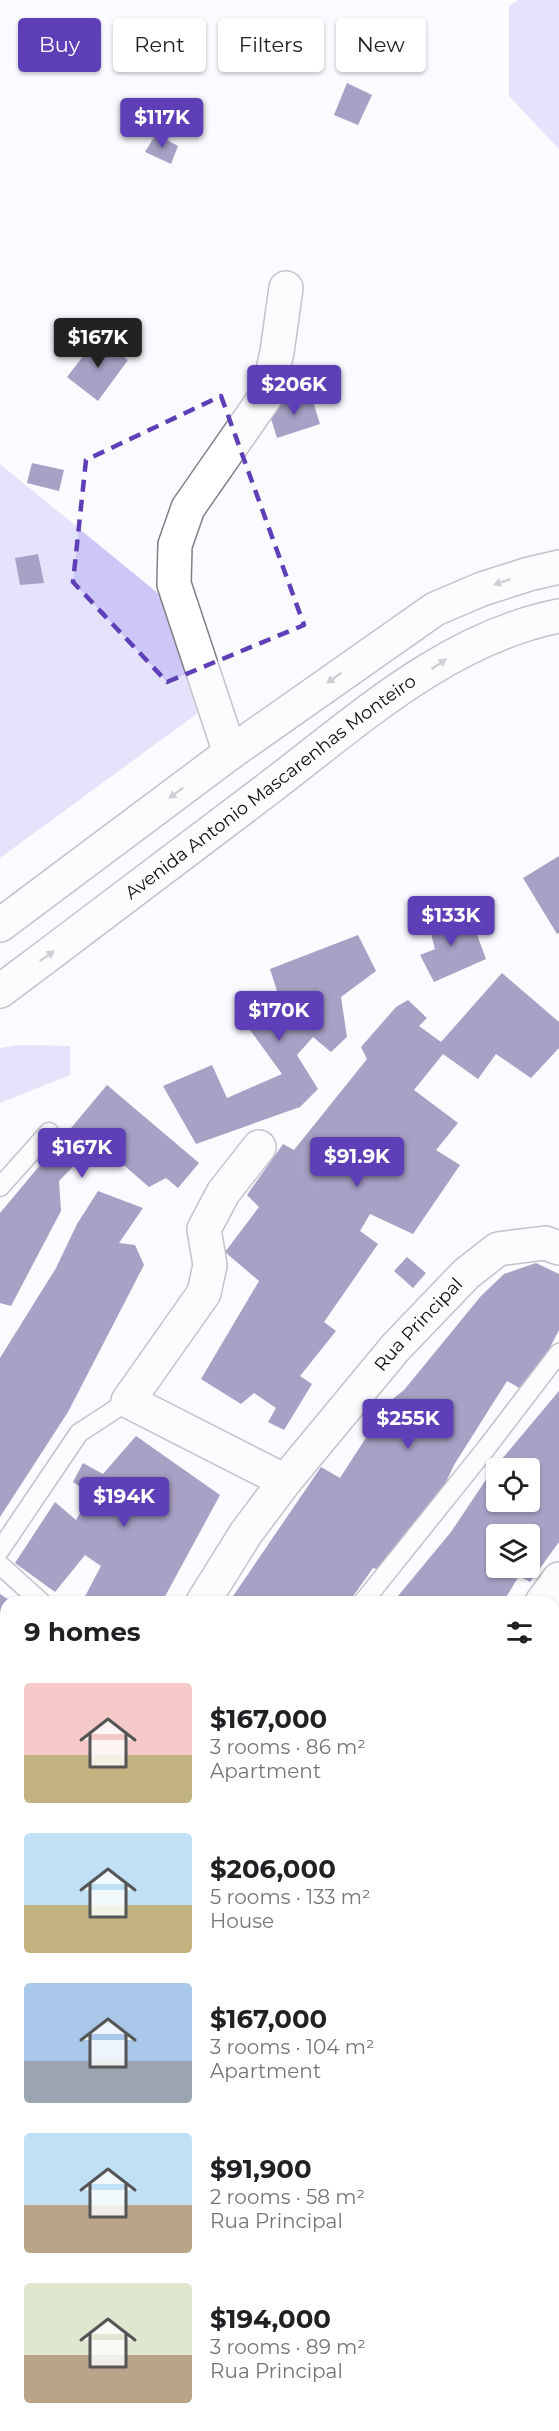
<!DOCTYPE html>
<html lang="en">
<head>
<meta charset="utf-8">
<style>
  body { margin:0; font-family:Montserrat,sans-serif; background:#f6f6f6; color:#202124; height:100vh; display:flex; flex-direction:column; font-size:22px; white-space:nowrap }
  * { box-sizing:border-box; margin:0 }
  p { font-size:20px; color:#757577 }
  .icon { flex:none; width:33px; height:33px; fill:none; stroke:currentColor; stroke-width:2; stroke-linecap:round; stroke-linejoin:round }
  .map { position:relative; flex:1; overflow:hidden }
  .drawer { position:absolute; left:0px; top:1596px; width:560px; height:836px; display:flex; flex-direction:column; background:#fff; border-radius:18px 18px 0 0; box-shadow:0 2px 4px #0004 }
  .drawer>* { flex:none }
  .hud { position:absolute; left:18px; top:18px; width:524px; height:54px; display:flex; gap:12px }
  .tools { position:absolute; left:486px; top:1458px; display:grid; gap:12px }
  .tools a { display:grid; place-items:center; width:54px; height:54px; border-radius:6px; background:#fff; box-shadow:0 2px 4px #0004; font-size:30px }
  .price { position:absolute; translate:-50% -51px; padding:0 14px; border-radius:6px; background:#5f3fb7; color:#fff; font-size:20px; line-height:39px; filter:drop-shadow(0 2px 3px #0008) }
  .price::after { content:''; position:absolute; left:50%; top:36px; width:18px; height:14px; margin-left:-9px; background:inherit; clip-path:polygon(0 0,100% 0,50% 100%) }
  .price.on { background:#222; color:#fff }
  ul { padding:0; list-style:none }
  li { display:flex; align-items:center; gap:18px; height:150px; padding:0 24px }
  li span { display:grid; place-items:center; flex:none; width:168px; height:120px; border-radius:6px; color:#555 }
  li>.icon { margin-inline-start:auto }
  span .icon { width:72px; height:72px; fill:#fffc; stroke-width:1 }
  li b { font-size:26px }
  h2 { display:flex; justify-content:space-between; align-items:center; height:72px; padding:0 24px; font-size:26px }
  .pill { padding:0 21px; border-radius:6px; background:#fff; box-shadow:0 2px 4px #0004; font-size:21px; line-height:54px }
  .pill.on { background:#5f3fb7; color:#fff }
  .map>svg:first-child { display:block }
</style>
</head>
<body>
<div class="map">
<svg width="559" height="2431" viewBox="0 0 559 2431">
  <rect width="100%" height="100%" fill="#fafaff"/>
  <!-- built -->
  <path fill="#f2f1fe" d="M559,1607V2431H0V2349L6,2426H554V1614Z"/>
  <!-- green -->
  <path fill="#ccc7f7" d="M518,0H559V149L509,96V6Z
    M0,464L209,635L206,707L0,858Z
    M19,1045L70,1046V1075L0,1103V1048Z"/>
  <!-- building -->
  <path fill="#463581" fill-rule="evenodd" d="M347,83L372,95L358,125L334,115Z
    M156,134L178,146L171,164L145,152Z
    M98,337L128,360L98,401L67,377Z
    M311,395L320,424L277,438L268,409Z
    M32,463L64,470L59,491L27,483Z
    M38,554L44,583L20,585L15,558Z
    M559,856V933L557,934L523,878Z
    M445,909L450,927L472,921L486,959L434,982L420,955L435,949L426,915Z
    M358,935L376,971L341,997L347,1037L331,1052L313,1037L297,1055L318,1089L300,1107L196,1144L163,1086L212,1065L227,1098L282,1074L237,1012L277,991L270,969Z
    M502,973L559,1022V1048L531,1078L496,1054L478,1079L443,1054L414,1090L458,1123L436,1150L460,1165L413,1234L370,1214L360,1231L378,1244L324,1322L336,1331L300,1376L312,1384L284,1430L268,1422L276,1408L254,1393L241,1404L201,1379L259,1281L225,1252L259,1207L247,1195L283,1144L294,1150L367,1059L361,1047L396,1007L408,1000L427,1018L419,1026L441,1042Z
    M107,1085L199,1163L178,1188L166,1178L149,1187L97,1142L59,1181L61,1211L11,1306L0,1303V1213Z
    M98,1191L143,1208L119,1243L135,1245L144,1265L68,1412L0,1517V1358L56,1268L77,1224Z
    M407,1257L426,1273L413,1288L394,1271Z
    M536,1263L559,1274V1330L545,1357L521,1389L507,1381L454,1465L443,1489L387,1572L373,1568L349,1602H229L321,1467L340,1478L389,1402L404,1390L481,1296L504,1274Z
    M559,1391V1542L530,1582L519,1576L503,1602H393L451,1532L491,1472ZM496,1468H530V1502H496ZM496,1534H530V1568H496Z
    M136,1436L220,1495L162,1602H82L101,1566L85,1555L55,1592L15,1563L55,1502L76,1520L91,1495L73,1482L83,1463L103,1474Z
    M0,1594L12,1602H6V1815L0,1812Z
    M559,1608V2085L554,2098V1615Z
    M0,1941L6,1947V2045L0,2051Z
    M6,2118V2269L0,2264V2125Z
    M6,2341V2426H44L40,2431H0V2349Z
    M127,2426H220L217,2431H124Z
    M336,2426H424L421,2431H334Z"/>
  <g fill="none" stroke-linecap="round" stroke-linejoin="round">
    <defs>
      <path id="service" d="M0,1187L49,1132
        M0,1550L79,1433L128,1401
        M0,1565L41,1602
        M363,1602L484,1451L559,1353
        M67,2431L71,2426
        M264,2431L267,2426"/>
      <g id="minor">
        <path d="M230,753L174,584L175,545L188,508L268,393L277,352L286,288"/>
        <path d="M259,1147L223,1193L204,1229L210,1265L204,1293L128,1401L285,1481"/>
        <path id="s1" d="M203,1602L246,1533L285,1481L396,1347L466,1274L498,1249L545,1243L559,1248"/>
        <path d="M542,1602L559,1579"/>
        <path d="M0,1872L6,1866"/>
        <path d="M0,1924L6,1930"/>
        <path d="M0,2084L6,2077"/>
        <path d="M0,2315L6,2307"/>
      </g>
      <path id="secondary" d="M554,2254L559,2240
        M485,2431L487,2426"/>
      <g id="primary">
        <path d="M0,925L230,753L435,609L482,589L529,574L559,567"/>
        <path id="s2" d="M0,991C90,924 179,856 269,788C357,721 447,638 559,616"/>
      </g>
    </defs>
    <!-- service casing -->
    <use href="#service" stroke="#807f87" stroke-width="21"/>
    <!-- minor casing -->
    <use href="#minor" stroke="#807f87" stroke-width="36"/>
    <!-- secondary casing -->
    <use href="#secondary" stroke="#807f87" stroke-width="36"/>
    <!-- primary casing -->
    <use href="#primary" stroke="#807f87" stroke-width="36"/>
    <!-- service -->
    <use href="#service" stroke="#fff" stroke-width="18"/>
    <!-- minor -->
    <use href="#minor" stroke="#fff" stroke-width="33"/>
    <!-- secondary -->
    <use href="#secondary" stroke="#fff" stroke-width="33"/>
    <!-- primary -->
    <use href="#primary" stroke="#fff" stroke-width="33"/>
  </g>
  <!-- one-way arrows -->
  <defs><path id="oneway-solid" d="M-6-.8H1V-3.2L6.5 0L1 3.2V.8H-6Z" transform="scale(1.5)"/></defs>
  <g fill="#9e9e9f">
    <use href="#oneway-solid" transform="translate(502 582) rotate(162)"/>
    <use href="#oneway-solid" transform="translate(439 664) rotate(-34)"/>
    <use href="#oneway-solid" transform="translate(334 678) rotate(145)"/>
    <use href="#oneway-solid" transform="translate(176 793) rotate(143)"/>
    <use href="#oneway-solid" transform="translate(47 956) rotate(-36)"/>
  </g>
  <!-- marked area -->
  <path d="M0 0H559V2431H0ZM221,396L304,625L167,682L73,582L86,460Z" fill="#fafaff" fill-opacity=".55" fill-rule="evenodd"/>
  <path fill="none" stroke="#5f3fb7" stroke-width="4.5" stroke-dasharray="12 8" stroke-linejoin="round" d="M221,396L304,625L167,682L73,582L86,460Z"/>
  <g text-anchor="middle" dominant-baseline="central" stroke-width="6" stroke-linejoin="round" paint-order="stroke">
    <!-- street labels -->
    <g font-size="18" fill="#0d0d0f" stroke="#fff">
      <text stroke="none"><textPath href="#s2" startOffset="339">Avenida Antonio Mascarenhas Monteiro</textPath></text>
      <text stroke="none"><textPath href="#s1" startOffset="352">Rua Principal</textPath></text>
    </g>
  </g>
</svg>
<div class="tools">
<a><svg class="icon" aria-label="locate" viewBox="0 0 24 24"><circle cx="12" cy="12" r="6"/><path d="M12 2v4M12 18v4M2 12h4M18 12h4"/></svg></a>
<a><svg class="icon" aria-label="layers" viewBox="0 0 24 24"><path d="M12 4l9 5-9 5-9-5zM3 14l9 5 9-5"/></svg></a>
</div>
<b class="price" style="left:162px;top:149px">$117K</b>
<b class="price on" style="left:98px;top:369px">$167K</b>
<b class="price" style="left:294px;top:416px">$206K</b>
<b class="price" style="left:451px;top:947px">$133K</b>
<b class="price" style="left:279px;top:1042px">$170K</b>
<b class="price" style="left:82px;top:1179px">$167K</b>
<b class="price" style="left:357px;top:1188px">$91.9K</b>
<b class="price" style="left:408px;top:1450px">$255K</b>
<b class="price" style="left:124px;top:1528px">$194K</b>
<div class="hud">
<a class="pill on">Buy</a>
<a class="pill">Rent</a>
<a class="pill">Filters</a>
<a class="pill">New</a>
</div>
<section class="drawer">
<h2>9 homes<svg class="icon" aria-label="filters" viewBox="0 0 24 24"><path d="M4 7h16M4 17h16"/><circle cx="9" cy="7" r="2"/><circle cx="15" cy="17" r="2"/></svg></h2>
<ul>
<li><span style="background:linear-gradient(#f6c9c9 60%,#c2b280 0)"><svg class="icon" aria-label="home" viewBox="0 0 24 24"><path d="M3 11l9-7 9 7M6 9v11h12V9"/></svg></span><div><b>$167,000</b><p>3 rooms · 86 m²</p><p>Apartment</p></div></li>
<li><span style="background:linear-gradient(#bfe0f5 60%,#c2b280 0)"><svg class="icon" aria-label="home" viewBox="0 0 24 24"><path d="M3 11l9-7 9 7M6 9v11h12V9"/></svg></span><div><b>$206,000</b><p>5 rooms · 133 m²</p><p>House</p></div></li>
<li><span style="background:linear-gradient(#a9c7e8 65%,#9aa5b1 0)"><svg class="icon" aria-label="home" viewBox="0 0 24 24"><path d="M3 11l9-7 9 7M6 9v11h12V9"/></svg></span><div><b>$167,000</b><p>3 rooms · 104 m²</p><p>Apartment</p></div></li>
<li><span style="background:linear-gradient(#bfe0f5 60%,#b9a48a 0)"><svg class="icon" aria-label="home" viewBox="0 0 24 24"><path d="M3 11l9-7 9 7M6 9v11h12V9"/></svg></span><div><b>$91,900</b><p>2 rooms · 58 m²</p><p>Rua Principal</p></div></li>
<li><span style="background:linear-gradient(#dfe7d0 60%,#b9a48a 0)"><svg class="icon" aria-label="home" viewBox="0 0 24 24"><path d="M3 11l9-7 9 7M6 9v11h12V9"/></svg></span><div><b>$194,000</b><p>3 rooms · 89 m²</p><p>Rua Principal</p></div></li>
</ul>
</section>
</div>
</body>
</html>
